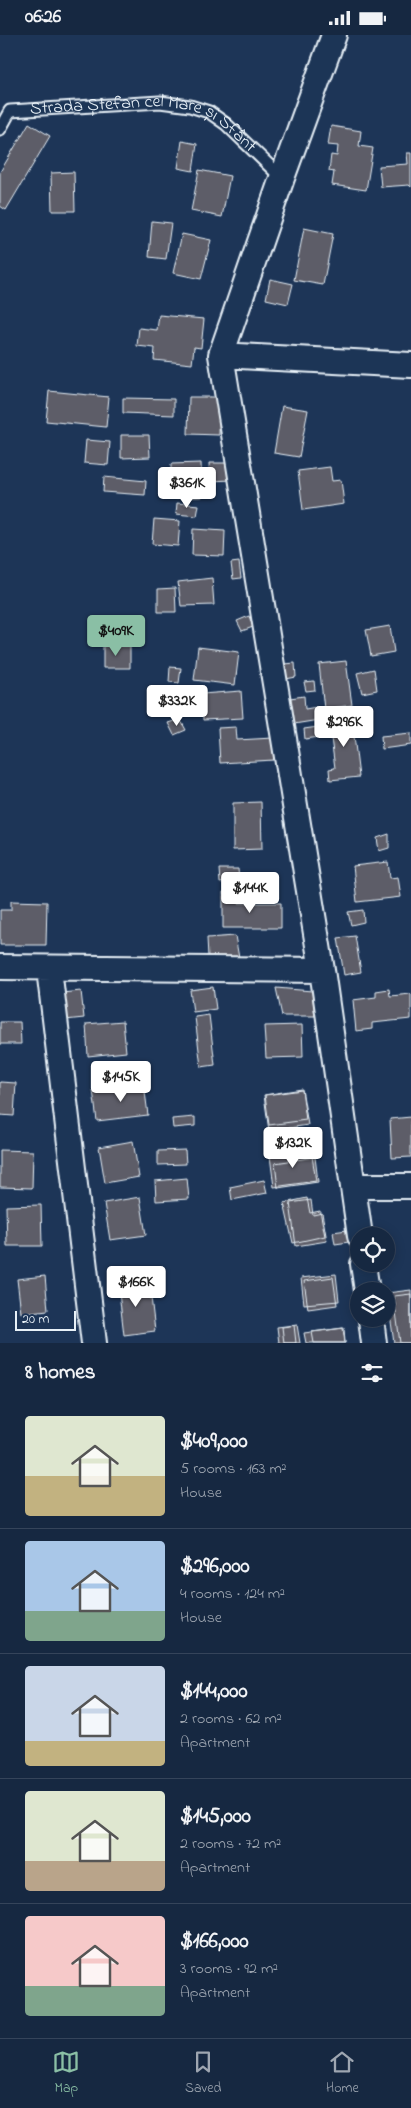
<!DOCTYPE html>
<html lang="en">
<head>
<meta charset="utf-8">
<style>
  body { margin:0; font-family:"Indie Flower",sans-serif; background:#23344c; color:#f1f3f6; height:100vh; display:flex; flex-direction:column; font-size:19px; white-space:nowrap }
  * { box-sizing:border-box; margin:0 }
  p { font-size:16px; color:#9ea6b1 }
  .icon { flex:none; width:28px; height:28px; fill:none; stroke:currentColor; stroke-width:2; stroke-linecap:round; stroke-linejoin:round }
  .map { position:relative; height:1308px; overflow:hidden }
  .sheet { display:flex; flex-direction:column; background:#162841; flex:1 }
  .sheet>* { flex:none }
  .buttons { position:absolute; left:350px; top:1192px; display:grid; gap:10px }
  .buttons a { display:grid; place-items:center; width:45px; height:45px; border-radius:50%; background:#162841; box-shadow:0 2px 12px #0003,0 0 0 1px #35445a; font-size:25px }
  .scale { position:absolute; left:15px; bottom:12px; width:61px; box-sizing:border-box; padding-left:5px; border:2px solid #e8f1f8; border-top:0; font-size:14px; line-height:18px; white-space:nowrap; color:#e8f1f8; -webkit-text-stroke:4px #1d3557; paint-order:stroke }
  .price { position:absolute; translate:-50% -42px; padding:0 11px; border-radius:5px; background:#fff; color:#222; font-size:16px; line-height:32px; filter:drop-shadow(0 1px 2px #0008) }
  .price::after { content:''; position:absolute; left:50%; top:30px; width:15px; height:11px; margin-left:-8px; background:inherit; clip-path:polygon(0 0,100% 0,50% 100%) }
  .price.current { background:#8abfa5; color:#111 }
  ul { padding:0; list-style:none }
  li { display:flex; align-items:center; gap:15px; height:125px; padding:0 25px }
  li+li { border-top:1px solid #35445a }
  li span { display:grid; place-items:center; flex:none; width:140px; height:100px; border-radius:5px; color:#555 }
  li>.icon { margin-inline-start:auto }
  span .icon { width:60px; height:60px; fill:#fffc; stroke-width:1 }
  li b { font-size:21px }
  h2 { display:flex; justify-content:space-between; align-items:center; height:60px; padding:0 25px; font-size:21px }
  .status { display:flex; justify-content:space-between; align-items:center; height:35px; padding:0 25px; background:#162841; direction:ltr }
  .status svg { height:14px; fill:currentColor }
  .dock { display:flex; justify-content:space-around; align-items:center; height:70px; border-top:1px solid #35445a; background:#162841; font-size:14px; color:#9ea6b1 }
  .dock a { display:grid; justify-items:center; gap:2px }
  .dock .current { color:#8abfa5 }
  .map>svg:first-child { display:block }
</style>
</head>
<body>
<div class="status"><b>06:26</b><svg viewBox="0 0 49 12"><path d="M0 12V9h3v3zM5 12V6h3v6zM10 12V3h3v9zM15 12V0h3v12zM26 1h20v11H26zM47 4h2v5h-2z"/></svg></div>
<div class="map">
<svg width="411" height="1308" viewBox="0 0 411 1308">
  <rect width="100%" height="100%" fill="#1d3557"/>
  <filter id="ink" filterUnits="userSpaceOnUse"><feTurbulence type="fractalNoise" baseFrequency=".02" numOctaves="2"/><feDisplacementMap in="SourceGraphic" scale="10" xChannelSelector="R" yChannelSelector="G"/><feConvolveMatrix kernelMatrix="1 2 1 2 8 2 1 2 1" color-interpolation-filters="sRGB"/></filter>
  <g filter="url(#ink)">
    <!-- building -->
    <path fill="#5d5d67" stroke="#e8f1f8" d="M29,88L50,101L6,175L0,171V137Z
      M331,91L361,96L359,111L373,113L366,155L332,150L334,137L329,136L331,120L337,121L338,111L328,110Z
      M182,106L197,109L193,136L178,133Z
      M407,118H411V152L409,150L381,152L379,131L408,129Z
      M199,135L230,141L222,182L191,176Z
      M74,137L75,176H52L51,138Z
      M152,186L171,188L166,224L149,222Z
      M304,193L333,199L323,250L294,245Z
      M182,199L211,205L201,244L173,238Z
      M270,244L293,249L288,269L266,264Z
      M159,280L204,284L201,313L194,312L192,329L154,325L155,313L137,311L139,293L157,295Z
      M49,356L109,362L106,392L46,386Z
      M189,362H220L219,400L188,399Z
      M123,363L174,364V380L123,378Z
      M282,371L308,375L299,422L274,418Z
      M121,400H149L150,422L121,423Z
      M86,405L110,407L108,430L84,428Z
      M201,428L202,462L171,463V429Z
      M209,428H229L232,445L210,446Z
      M330,432L332,446L341,445L344,469L303,475L298,436Z
      M104,442L146,446L145,460L103,457Z
      M177,468L199,470L197,481L176,479Z
      M154,484L180,486L178,511L152,509Z
      M193,494L225,496L224,521L192,520Z
      M239,527L241,543L233,544L231,528Z
      M212,543L214,570L181,571L178,547Z
      M175,553L176,577H158V554Z
      M249,581L253,592L242,596L237,586Z
      M390,591L394,617L371,621L366,595Z
      M103,611H130V633H103Z
      M198,612L239,617L235,650L194,645Z
      M346,626L352,670L324,674L319,629Z
      M295,628L296,642L286,644L285,629Z
      M170,632L181,633L179,648L169,647Z
      M374,634L377,655L362,658L357,638Z
      M314,646L315,655L306,656L304,647Z
      M241,656L243,683L203,685L202,659Z
      M304,661L305,674L317,672L319,685L294,689L290,663Z
      M351,676L359,742L330,745L329,734L335,733L329,688L340,687L339,677Z
      M180,684L186,695L174,700L168,688Z
      M236,692L237,705L273,703L274,725L220,728L218,693Z
      M318,692L320,702L305,704L304,694Z
      M411,698V710L382,714L381,701Z
      M261,767L262,814L233,815V768Z
      M389,799V813L379,816L377,803Z
      M388,827L390,843L398,842L401,862L357,867L353,831Z
      M219,834H238L239,845L220,848Z
      M223,857H239V868H281V893H223Z
      M11,866L47,867L46,910H0V875H11Z
      M363,875L364,887L351,890L348,877Z
      M235,901L239,923L208,922L207,903Z
      M355,901L361,937L344,940L338,903Z
      M213,952L216,974L193,977L190,955Z
      M276,953L312,956L315,981H282Z
      M389,954L390,961L411,959V984L372,988V994L356,996L353,965L376,962V956Z
      M81,956L84,983L65,985L62,958Z
      M209,980L215,1030L201,1032L195,982Z
      M123,986L126,1017L88,1021L86,989Z
      M0,987H20L21,1009H0Z
      M302,990L303,1022L266,1023L264,991Z
      M0,1047L16,1048L14,1081L0,1080Z
      M144,1049L148,1080L97,1086L93,1055Z
      M302,1054L308,1090L269,1096L264,1060Z
      M302,1055L306,1085L269,1090L265,1060Z
      M195,1082V1091L173,1093L172,1084Z
      M411,1082V1122L392,1123L390,1084Z
      M133,1106L139,1142L105,1148L99,1112Z
      M0,1115L33,1116L32,1153L0,1152Z
      M185,1115L186,1129L158,1130V1116Z
      M311,1115L316,1146L274,1152L270,1121Z
      M315,1122L318,1147L278,1153L275,1128Z
      M187,1143L189,1164L156,1166L155,1146Z
      M264,1145L267,1158L232,1165L230,1152Z
      M140,1162L146,1200L110,1205L104,1168Z
      M307,1163L310,1178L320,1176L325,1201L293,1208L284,1168Z
      M311,1165L313,1180L322,1178L327,1206L296,1211L290,1168Z
      M41,1170L42,1211H7L6,1171Z
      M347,1195L349,1207L335,1209L333,1197Z
      M336,1239L339,1266L304,1269L301,1243Z
      M45,1241L48,1275L21,1278L17,1244Z
      M333,1242L337,1270L308,1274L304,1246Z
      M149,1245L155,1296L124,1300L118,1249Z
      M411,1255V1308H394L387,1258Z
      M411,1259V1308H400L394,1261Z
      M294,1290L296,1308H279L277,1292Z
      M297,1290L300,1308H284L282,1292Z
      M343,1293L345,1308H306L304,1298Z
      M344,1293L345,1308H314L312,1297Z"/>
    <g fill="none" stroke-linecap="round" stroke-linejoin="round">
      <defs>
        <g id="service">
          <path id="s1" d="M0,94L10,76L160,67L190,71L209,77L226,89L282,143"/>
        </g>
        <path id="minor" d="M334,0L282,143L221,320L322,935L360,1201
          M221,320L411,330
          M0,932L322,935
          M49,934L94,1308
          M353,1151H411
          M363,1229L367,1256
          M371,1284L374,1308"/>
      </defs>
      <!-- service casing -->
      <use href="#service" stroke="#e8f1f8" stroke-width="15"/>
      <!-- minor casing -->
      <use href="#minor" stroke="#e8f1f8" stroke-width="28"/>
      <!-- service -->
      <use href="#service" stroke="#1d3557" stroke-width="11"/>
      <!-- minor -->
      <use href="#minor" stroke="#1d3557" stroke-width="24"/>
    </g>
  </g>
  <g text-anchor="middle" dominant-baseline="central" stroke-width="5" stroke-linejoin="round" paint-order="stroke">
    <!-- street labels -->
    <g font-size="18" fill="#e8f1f8" stroke="#1d3557">
      <text stroke="none"><textPath href="#s1" startOffset="160">Strada Ștefan cel Mare și Sfânt</textPath></text>
    </g>
  </g>
</svg>
<div class="buttons">
<a><svg class="icon" aria-label="locate" viewBox="0 0 24 24"><circle cx="12" cy="12" r="6"/><path d="M12 2v4M12 18v4M2 12h4M18 12h4"/></svg></a>
<a><svg class="icon" aria-label="layers" viewBox="0 0 24 24"><path d="M12 4l9 5-9 5-9-5zM3 14l9 5 9-5"/></svg></a>
</div>
<div class="scale">20 m</div>
<b class="price" style="left:187px;top:474px">$361K</b>
<b class="price current" style="left:116px;top:622px">$409K</b>
<b class="price" style="left:177px;top:692px">$332K</b>
<b class="price" style="left:344px;top:713px">$296K</b>
<b class="price" style="left:250px;top:879px">$144K</b>
<b class="price" style="left:121px;top:1068px">$145K</b>
<b class="price" style="left:293px;top:1134px">$132K</b>
<b class="price" style="left:136px;top:1273px">$166K</b>
</div>
<section class="sheet">
<h2>8 homes<svg class="icon" aria-label="filters" viewBox="0 0 24 24"><path d="M4 7h16M4 17h16"/><circle cx="9" cy="7" r="2"/><circle cx="15" cy="17" r="2"/></svg></h2>
<ul>
<li><span style="background:linear-gradient(#dfe7d0 60%,#c2b280 0)"><svg class="icon" aria-label="home" viewBox="0 0 24 24"><path d="M3 11l9-7 9 7M6 9v11h12V9"/></svg></span><div><b>$409,000</b><p>5 rooms · 163 m²</p><p>House</p></div></li>
<li><span style="background:linear-gradient(#a9c7e8 70%,#7fa58c 0)"><svg class="icon" aria-label="home" viewBox="0 0 24 24"><path d="M3 11l9-7 9 7M6 9v11h12V9"/></svg></span><div><b>$296,000</b><p>4 rooms · 124 m²</p><p>House</p></div></li>
<li><span style="background:linear-gradient(#c9d6e8 75%,#c2b280 0)"><svg class="icon" aria-label="home" viewBox="0 0 24 24"><path d="M3 11l9-7 9 7M6 9v11h12V9"/></svg></span><div><b>$144,000</b><p>2 rooms · 62 m²</p><p>Apartment</p></div></li>
<li><span style="background:linear-gradient(#dfe7d0 70%,#b9a48a 0)"><svg class="icon" aria-label="home" viewBox="0 0 24 24"><path d="M3 11l9-7 9 7M6 9v11h12V9"/></svg></span><div><b>$145,000</b><p>2 rooms · 72 m²</p><p>Apartment</p></div></li>
<li><span style="background:linear-gradient(#f6c9c9 70%,#7fa58c 0)"><svg class="icon" aria-label="home" viewBox="0 0 24 24"><path d="M3 11l9-7 9 7M6 9v11h12V9"/></svg></span><div><b>$166,000</b><p>3 rooms · 92 m²</p><p>Apartment</p></div></li>
</ul>
</section>
<nav class="dock">
<a class="current"><svg class="icon" aria-label="map" viewBox="0 0 24 24"><path d="M3 6l6-2 6 2 6-2v14l-6 2-6-2-6 2zM9 4v14M15 6v14"/></svg>Map</a>
<a><svg class="icon" aria-label="saved" viewBox="0 0 24 24"><path d="M7 4h10v16l-5-4-5 4z"/></svg>Saved</a>
<a><svg class="icon" aria-label="home" viewBox="0 0 24 24"><path d="M3 11l9-7 9 7M6 9v11h12V9"/></svg>Home</a>
</nav>
</body>
</html>
